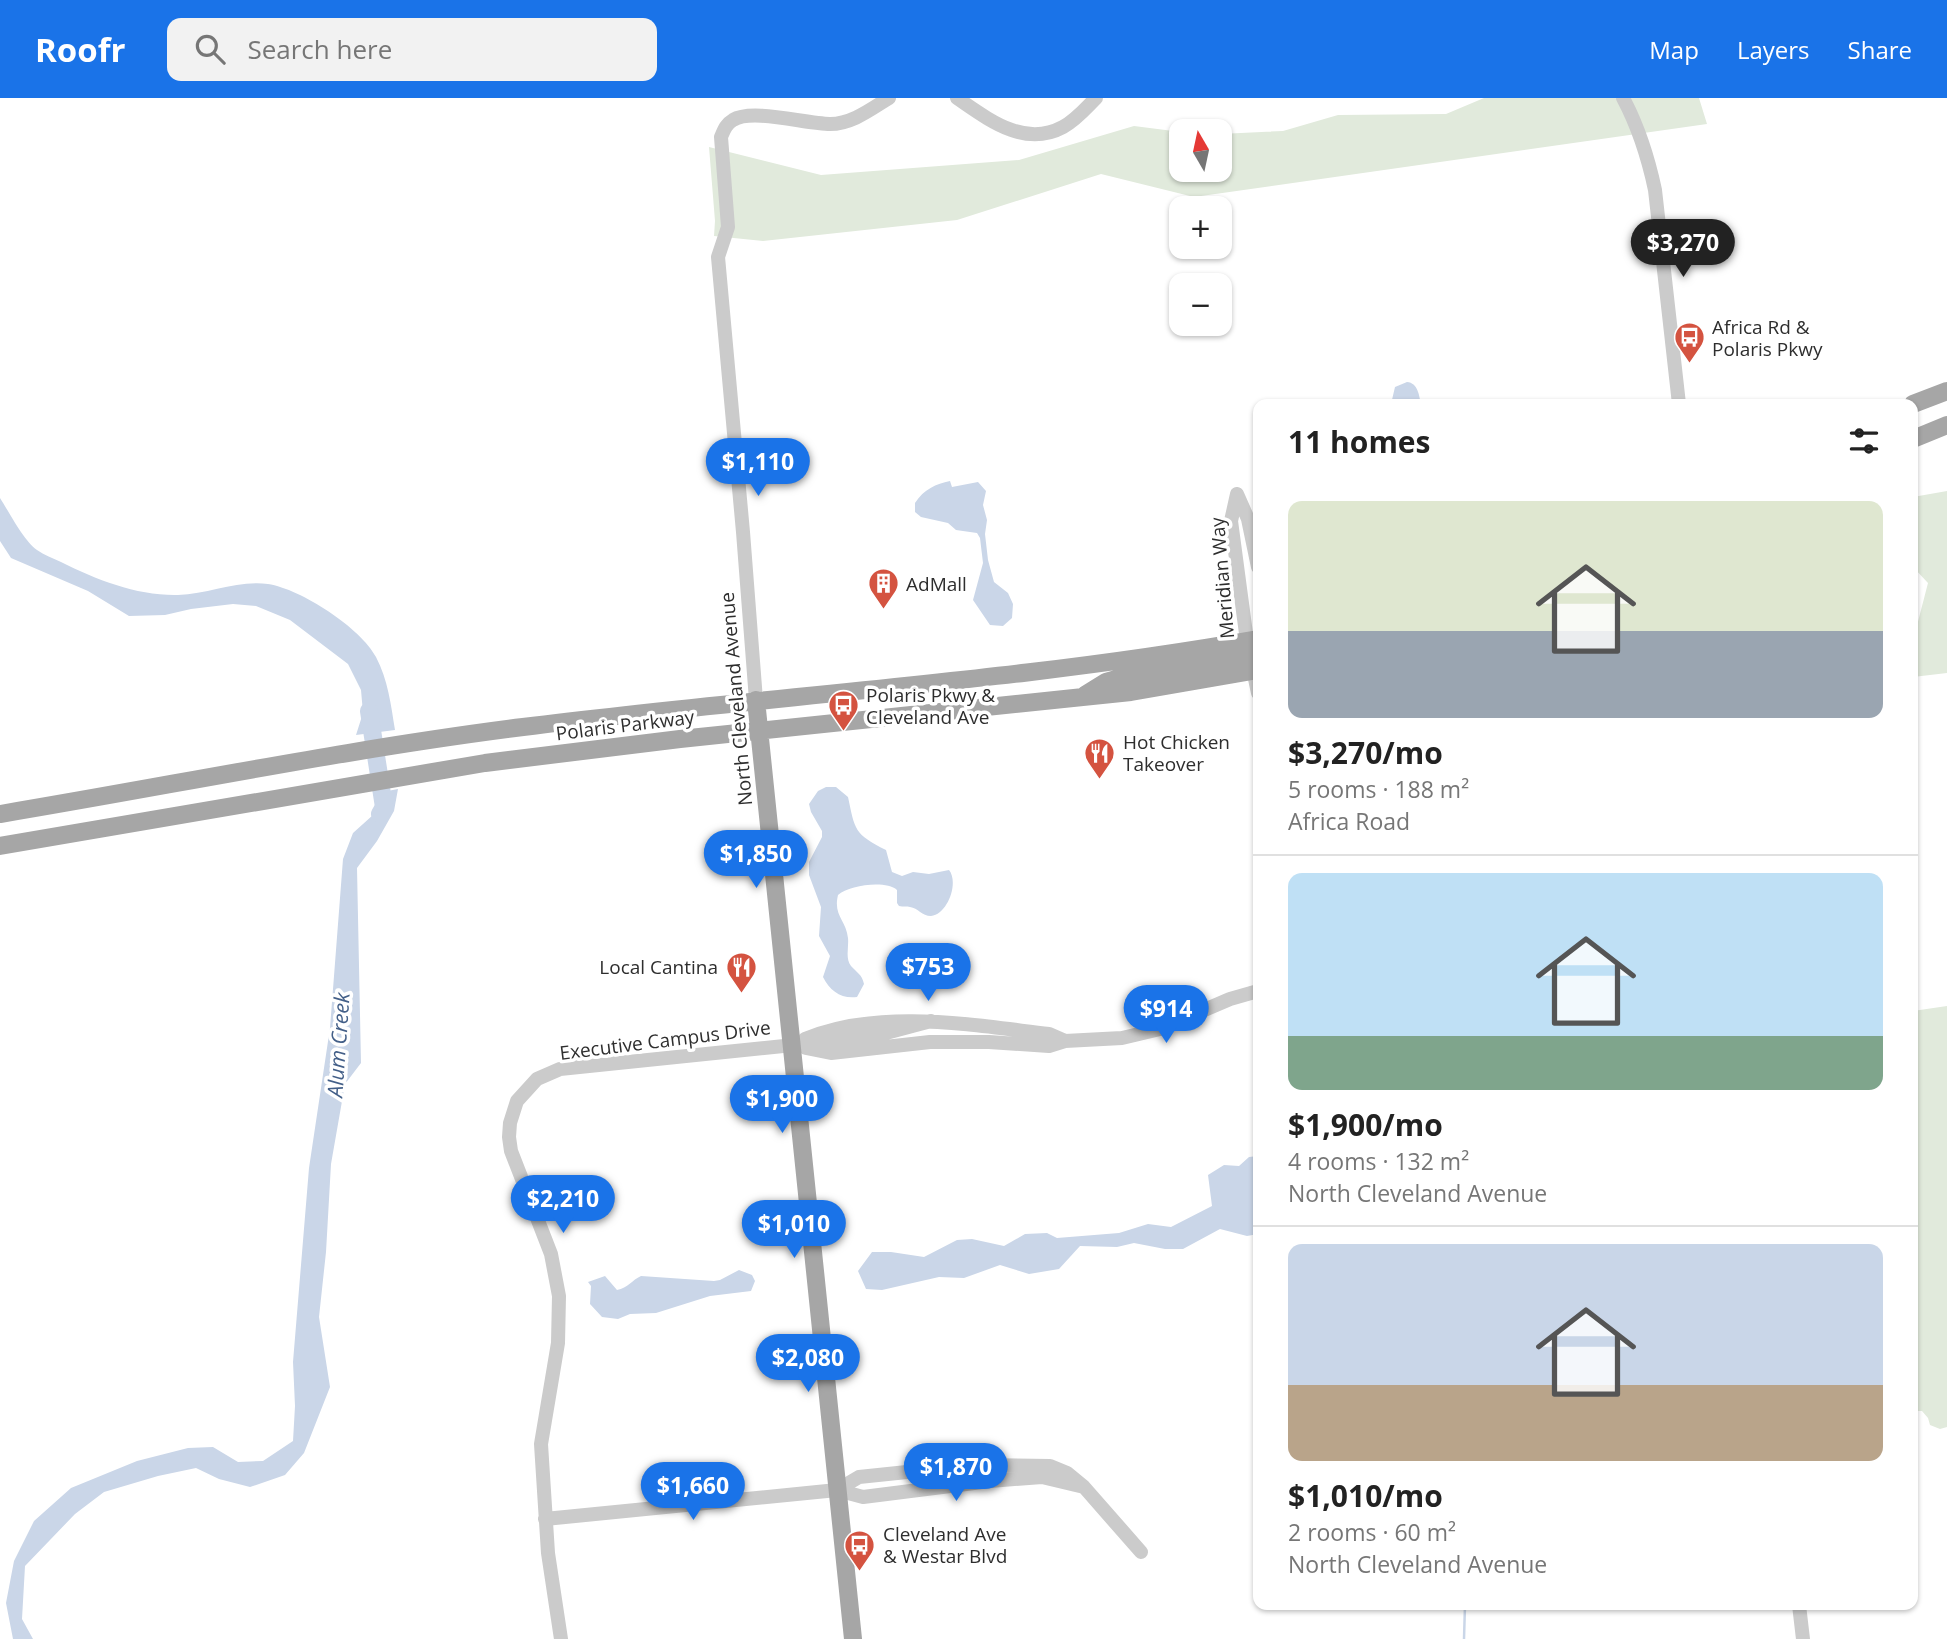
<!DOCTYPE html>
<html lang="en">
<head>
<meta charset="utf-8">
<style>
  body { margin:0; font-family:"Open Sans",sans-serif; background:#f2f2f2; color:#222; height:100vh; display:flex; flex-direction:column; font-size:26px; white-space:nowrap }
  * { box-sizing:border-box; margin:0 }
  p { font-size:23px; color:#767676 }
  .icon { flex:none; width:38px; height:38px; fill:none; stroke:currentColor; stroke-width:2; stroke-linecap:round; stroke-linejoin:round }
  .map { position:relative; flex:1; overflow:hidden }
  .drawer { position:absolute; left:1253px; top:301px; width:665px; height:1211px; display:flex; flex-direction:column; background:#fff; border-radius:14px; box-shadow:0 2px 5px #0004 }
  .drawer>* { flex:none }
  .needle { width:46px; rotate:351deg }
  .tools { position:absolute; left:1169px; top:21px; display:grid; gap:14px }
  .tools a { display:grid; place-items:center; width:63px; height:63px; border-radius:14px; background:#fff; box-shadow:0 2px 5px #0004; font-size:35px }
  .price { position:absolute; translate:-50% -60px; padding:0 16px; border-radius:24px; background:#1a73e8; color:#fff; font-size:23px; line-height:46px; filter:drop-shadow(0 2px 4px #0008) }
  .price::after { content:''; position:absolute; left:50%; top:42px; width:21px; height:16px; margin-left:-10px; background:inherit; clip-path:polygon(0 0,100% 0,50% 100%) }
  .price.on { background:#222; color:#fff }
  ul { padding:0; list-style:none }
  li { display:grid; align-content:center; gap:14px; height:371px; padding:0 35px }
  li+li { border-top:2px solid #e0e0e0 }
  li span { display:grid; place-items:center; height:217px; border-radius:14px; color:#555 }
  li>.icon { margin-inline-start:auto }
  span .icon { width:126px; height:126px; fill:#fffc; stroke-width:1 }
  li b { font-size:30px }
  h2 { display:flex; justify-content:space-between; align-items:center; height:84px; padding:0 35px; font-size:30px }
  header { display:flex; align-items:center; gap:42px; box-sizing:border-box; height:98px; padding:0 35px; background:#1a73e8; color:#fff }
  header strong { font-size:33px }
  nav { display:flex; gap:38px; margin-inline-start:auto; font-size:24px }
  .search { width:490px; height:63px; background:#f2f2f2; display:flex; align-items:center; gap:18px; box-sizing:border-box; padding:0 24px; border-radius:14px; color:#767676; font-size:26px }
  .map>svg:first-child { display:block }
</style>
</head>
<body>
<header>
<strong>Roofr</strong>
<div class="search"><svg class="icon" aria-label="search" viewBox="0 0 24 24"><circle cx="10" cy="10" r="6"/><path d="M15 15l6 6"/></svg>Search here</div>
<nav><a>Map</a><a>Layers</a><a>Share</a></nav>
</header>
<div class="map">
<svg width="1947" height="1541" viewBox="0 0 1947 1541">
  <rect width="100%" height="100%" fill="#fff"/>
  <!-- green -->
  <path fill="#e1eadc" d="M1484,0H1699L1707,26L1194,99L1101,76L957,122L763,143L714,138L715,123L709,49L821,77L1019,62L1134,28L1181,34V72H1220V36L1283,33L1338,17L1446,16Z
    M1947,393V575L1913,579V543L1928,485L1913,469V399Z
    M1947,908V1329L1940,1331L1930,1327L1928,1320L1922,1313H1913V913Z"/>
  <!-- water -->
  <path fill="#cad6e8" d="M1407,284C1418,285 1419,297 1421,306H1391L1395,289Z
    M950,383L952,389L978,384L986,393L983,407L987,422L985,436L988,462L994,484L1008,495L1013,506L1012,520L1003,528L990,527L973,502L983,465L980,440L977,435L956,432L948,425L921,419L915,414V405C924,391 936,386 950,383Z
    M0,400C9,414 24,443 37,452C44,457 53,460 61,464C97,482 138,498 178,497C209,496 238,482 268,486C301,491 361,530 376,559C388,582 391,607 395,632L356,637L363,615L361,592L348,566L290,522L256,508L233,506L191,511L165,517L129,518L88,493L11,460L0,443Z
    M826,689H836L848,699C855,732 854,736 886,752L892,774L902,778L913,774L929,776L949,772C959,784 948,816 931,818C922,818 918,810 910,809C907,808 903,809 899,808L897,805V792C886,782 849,787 838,797C833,818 846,822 848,840C849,849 845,860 851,868C857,875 862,876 864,886L857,899C841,901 830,893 823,879L830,858L819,838L821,809L809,777V764L822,739V733L811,714L809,706L818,693Z
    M398,691L394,713L377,743L357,770L361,965L345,986L331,1066L326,1154L319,1219L330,1289L304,1355L285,1377L250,1389L219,1381L196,1370L158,1378L104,1394L75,1416L25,1468L22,1521L33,1541H13L6,1505L14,1463L34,1423L71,1390L137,1363L188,1350L213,1349L238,1364L263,1363L293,1343L295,1308L293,1264L309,1070L330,930L343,761L353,735L373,717L377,695Z
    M1258,1058V1136L1247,1138L1220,1131L1183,1151H1165L1134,1145L1117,1149L1080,1148L1059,1171L1029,1176L1000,1167L964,1180L939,1179L882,1192L866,1191L858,1173L872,1154H891L924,1159L957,1142L972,1141L1004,1148L1025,1136L1047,1135L1057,1140L1119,1135L1148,1126L1171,1129L1212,1108L1208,1077L1224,1067L1239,1068L1249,1059Z
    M739,1172L752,1177L755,1183L751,1193L710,1198L656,1215L630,1216L618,1221L602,1219L590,1206L591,1188L588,1184L605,1178L617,1192C628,1190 632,1182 641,1178L714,1183L720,1182Z"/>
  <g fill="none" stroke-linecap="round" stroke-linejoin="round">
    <!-- stream -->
    <path stroke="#cad6e8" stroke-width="2.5" d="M1464,1541L1465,1507"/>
    <!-- river -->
    <path stroke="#cad6e8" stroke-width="18" d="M369,613L384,709L380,716"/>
    <!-- minor -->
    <path stroke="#cbcbcb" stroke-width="14" d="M957,0C988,21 1024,50 1063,29C1076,22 1086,10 1096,0
      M1623,0C1639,30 1648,59 1655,92L1679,306
      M1237,396L1231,423L1247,543L1258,595
      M1237,396L1248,421L1258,469
      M756,602L743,434L718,159L728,129L721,39C724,32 726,26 733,22C752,10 806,26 830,26C852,26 871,11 889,0
      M805,941C880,910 972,927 1049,936L1065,943
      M806,950L831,955L930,944H989L1049,948L1065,943L1122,940L1160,931L1230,901L1258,893
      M837,1392L859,1379L974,1367L1050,1368L1067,1375L1084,1389L1141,1454
      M545,1421L837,1392L863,1399L990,1383L1042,1379L1084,1389
      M1799,1507L1803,1541
      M561,1541L548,1455L541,1346L558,1245L559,1198L551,1156L511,1053L509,1039L510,1025L517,1003L537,981L560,971L871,939L931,923"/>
    <!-- major -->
    <path stroke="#a6a6a6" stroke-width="18" d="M1913,306L1947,293
      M1913,341L1947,327
      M1085,597L1106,584L1120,580L1249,557L1258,548
      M756,602L853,1541
      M0,716C174,687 348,651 523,629C768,598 1015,584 1258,541
      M0,748L485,665L680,641L1131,594L1258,572"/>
  </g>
  <!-- icons -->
  <defs>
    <symbol id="bus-pin" viewBox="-11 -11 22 30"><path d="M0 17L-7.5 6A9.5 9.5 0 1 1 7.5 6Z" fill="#d45340" stroke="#fff"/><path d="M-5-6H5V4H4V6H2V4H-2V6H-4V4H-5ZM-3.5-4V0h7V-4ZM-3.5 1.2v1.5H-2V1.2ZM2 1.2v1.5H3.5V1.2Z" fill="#fff"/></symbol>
    <symbol id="building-pin" viewBox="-11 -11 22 30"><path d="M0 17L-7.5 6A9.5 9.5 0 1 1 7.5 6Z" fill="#d45340" stroke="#fff"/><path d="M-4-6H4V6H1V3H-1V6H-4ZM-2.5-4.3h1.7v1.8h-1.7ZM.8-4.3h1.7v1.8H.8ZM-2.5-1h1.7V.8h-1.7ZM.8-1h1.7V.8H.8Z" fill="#fff"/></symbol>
    <symbol id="restaurant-pin" viewBox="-11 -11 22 30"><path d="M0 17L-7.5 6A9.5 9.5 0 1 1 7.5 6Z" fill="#d45340" stroke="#fff"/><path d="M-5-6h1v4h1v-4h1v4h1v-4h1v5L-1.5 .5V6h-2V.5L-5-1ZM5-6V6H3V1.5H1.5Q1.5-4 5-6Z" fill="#fff"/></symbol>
  </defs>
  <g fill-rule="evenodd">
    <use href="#bus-pin" x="1672" y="222" width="35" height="47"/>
    <use href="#building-pin" x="866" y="468" width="35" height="47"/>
    <use href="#bus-pin" x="826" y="590" width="35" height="47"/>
    <use href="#restaurant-pin" x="1082" y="638" width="35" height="47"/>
    <use href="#restaurant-pin" x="724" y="852" width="35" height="47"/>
    <use href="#bus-pin" x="842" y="1430" width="35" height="47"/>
  </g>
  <g text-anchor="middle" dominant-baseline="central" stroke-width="7" stroke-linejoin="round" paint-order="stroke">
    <!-- poi labels -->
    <g font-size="19" fill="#2e2e2e" stroke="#fff" text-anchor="start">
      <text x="1712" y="229">Africa Rd &amp;<tspan x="1712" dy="22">Polaris Pkwy</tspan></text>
      <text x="906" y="486">AdMall</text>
      <text x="866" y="597">Polaris Pkwy &amp;<tspan x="866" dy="22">Cleveland Ave</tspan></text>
      <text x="1123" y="644">Hot Chicken<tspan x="1123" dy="22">Takeover</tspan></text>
      <text x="718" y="869" text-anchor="end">Local Cantina</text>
      <text x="883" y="1436">Cleveland Ave<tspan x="883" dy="22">&amp; Westar Blvd</tspan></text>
    </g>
    <!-- street labels -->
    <g font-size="19" fill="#2e2e2e" stroke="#fff">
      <text transform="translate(1222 480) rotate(-95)">Meridian Way</text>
      <text transform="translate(736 601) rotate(-95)">North Cleveland Avenue</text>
      <text transform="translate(625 627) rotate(-7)">Polaris Parkway</text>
      <text transform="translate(665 942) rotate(-7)">Executive Campus Drive</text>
    </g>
    <!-- water labels -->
    <g font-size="21" font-style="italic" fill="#435f88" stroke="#fff">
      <text transform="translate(338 947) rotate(-86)">Alum Creek</text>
    </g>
  </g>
</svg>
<div class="tools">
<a><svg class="needle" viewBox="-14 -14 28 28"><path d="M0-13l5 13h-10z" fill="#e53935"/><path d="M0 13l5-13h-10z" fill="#767676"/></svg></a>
<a>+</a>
<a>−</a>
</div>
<b class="price on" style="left:1683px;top:181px">$3,270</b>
<b class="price" style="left:758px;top:400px">$1,110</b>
<b class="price" style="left:756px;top:792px">$1,850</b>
<b class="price" style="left:928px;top:905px">$753</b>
<b class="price" style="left:1166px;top:947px">$914</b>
<b class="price" style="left:782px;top:1037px">$1,900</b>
<b class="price" style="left:563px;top:1137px">$2,210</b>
<b class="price" style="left:794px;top:1162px">$1,010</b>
<b class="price" style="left:808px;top:1296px">$2,080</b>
<b class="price" style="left:956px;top:1405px">$1,870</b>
<b class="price" style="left:693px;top:1424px">$1,660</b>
<section class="drawer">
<h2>11 homes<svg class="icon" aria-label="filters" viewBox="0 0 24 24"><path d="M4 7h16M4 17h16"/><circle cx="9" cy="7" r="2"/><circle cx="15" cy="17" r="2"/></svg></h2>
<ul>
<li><span style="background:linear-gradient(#dfe7d0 60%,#9aa5b1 0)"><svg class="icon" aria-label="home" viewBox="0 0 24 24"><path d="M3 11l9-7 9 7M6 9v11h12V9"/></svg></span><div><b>$3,270/mo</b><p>5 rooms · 188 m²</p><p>Africa Road</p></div></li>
<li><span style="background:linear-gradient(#bfe0f5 75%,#7fa58c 0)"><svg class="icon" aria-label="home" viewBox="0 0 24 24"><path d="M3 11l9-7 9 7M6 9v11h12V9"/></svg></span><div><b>$1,900/mo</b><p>4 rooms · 132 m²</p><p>North Cleveland Avenue</p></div></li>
<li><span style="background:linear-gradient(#c9d6e8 65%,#b9a48a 0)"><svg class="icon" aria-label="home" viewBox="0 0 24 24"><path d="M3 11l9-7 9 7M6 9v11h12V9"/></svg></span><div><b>$1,010/mo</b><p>2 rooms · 60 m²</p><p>North Cleveland Avenue</p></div></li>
</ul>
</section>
</div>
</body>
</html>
